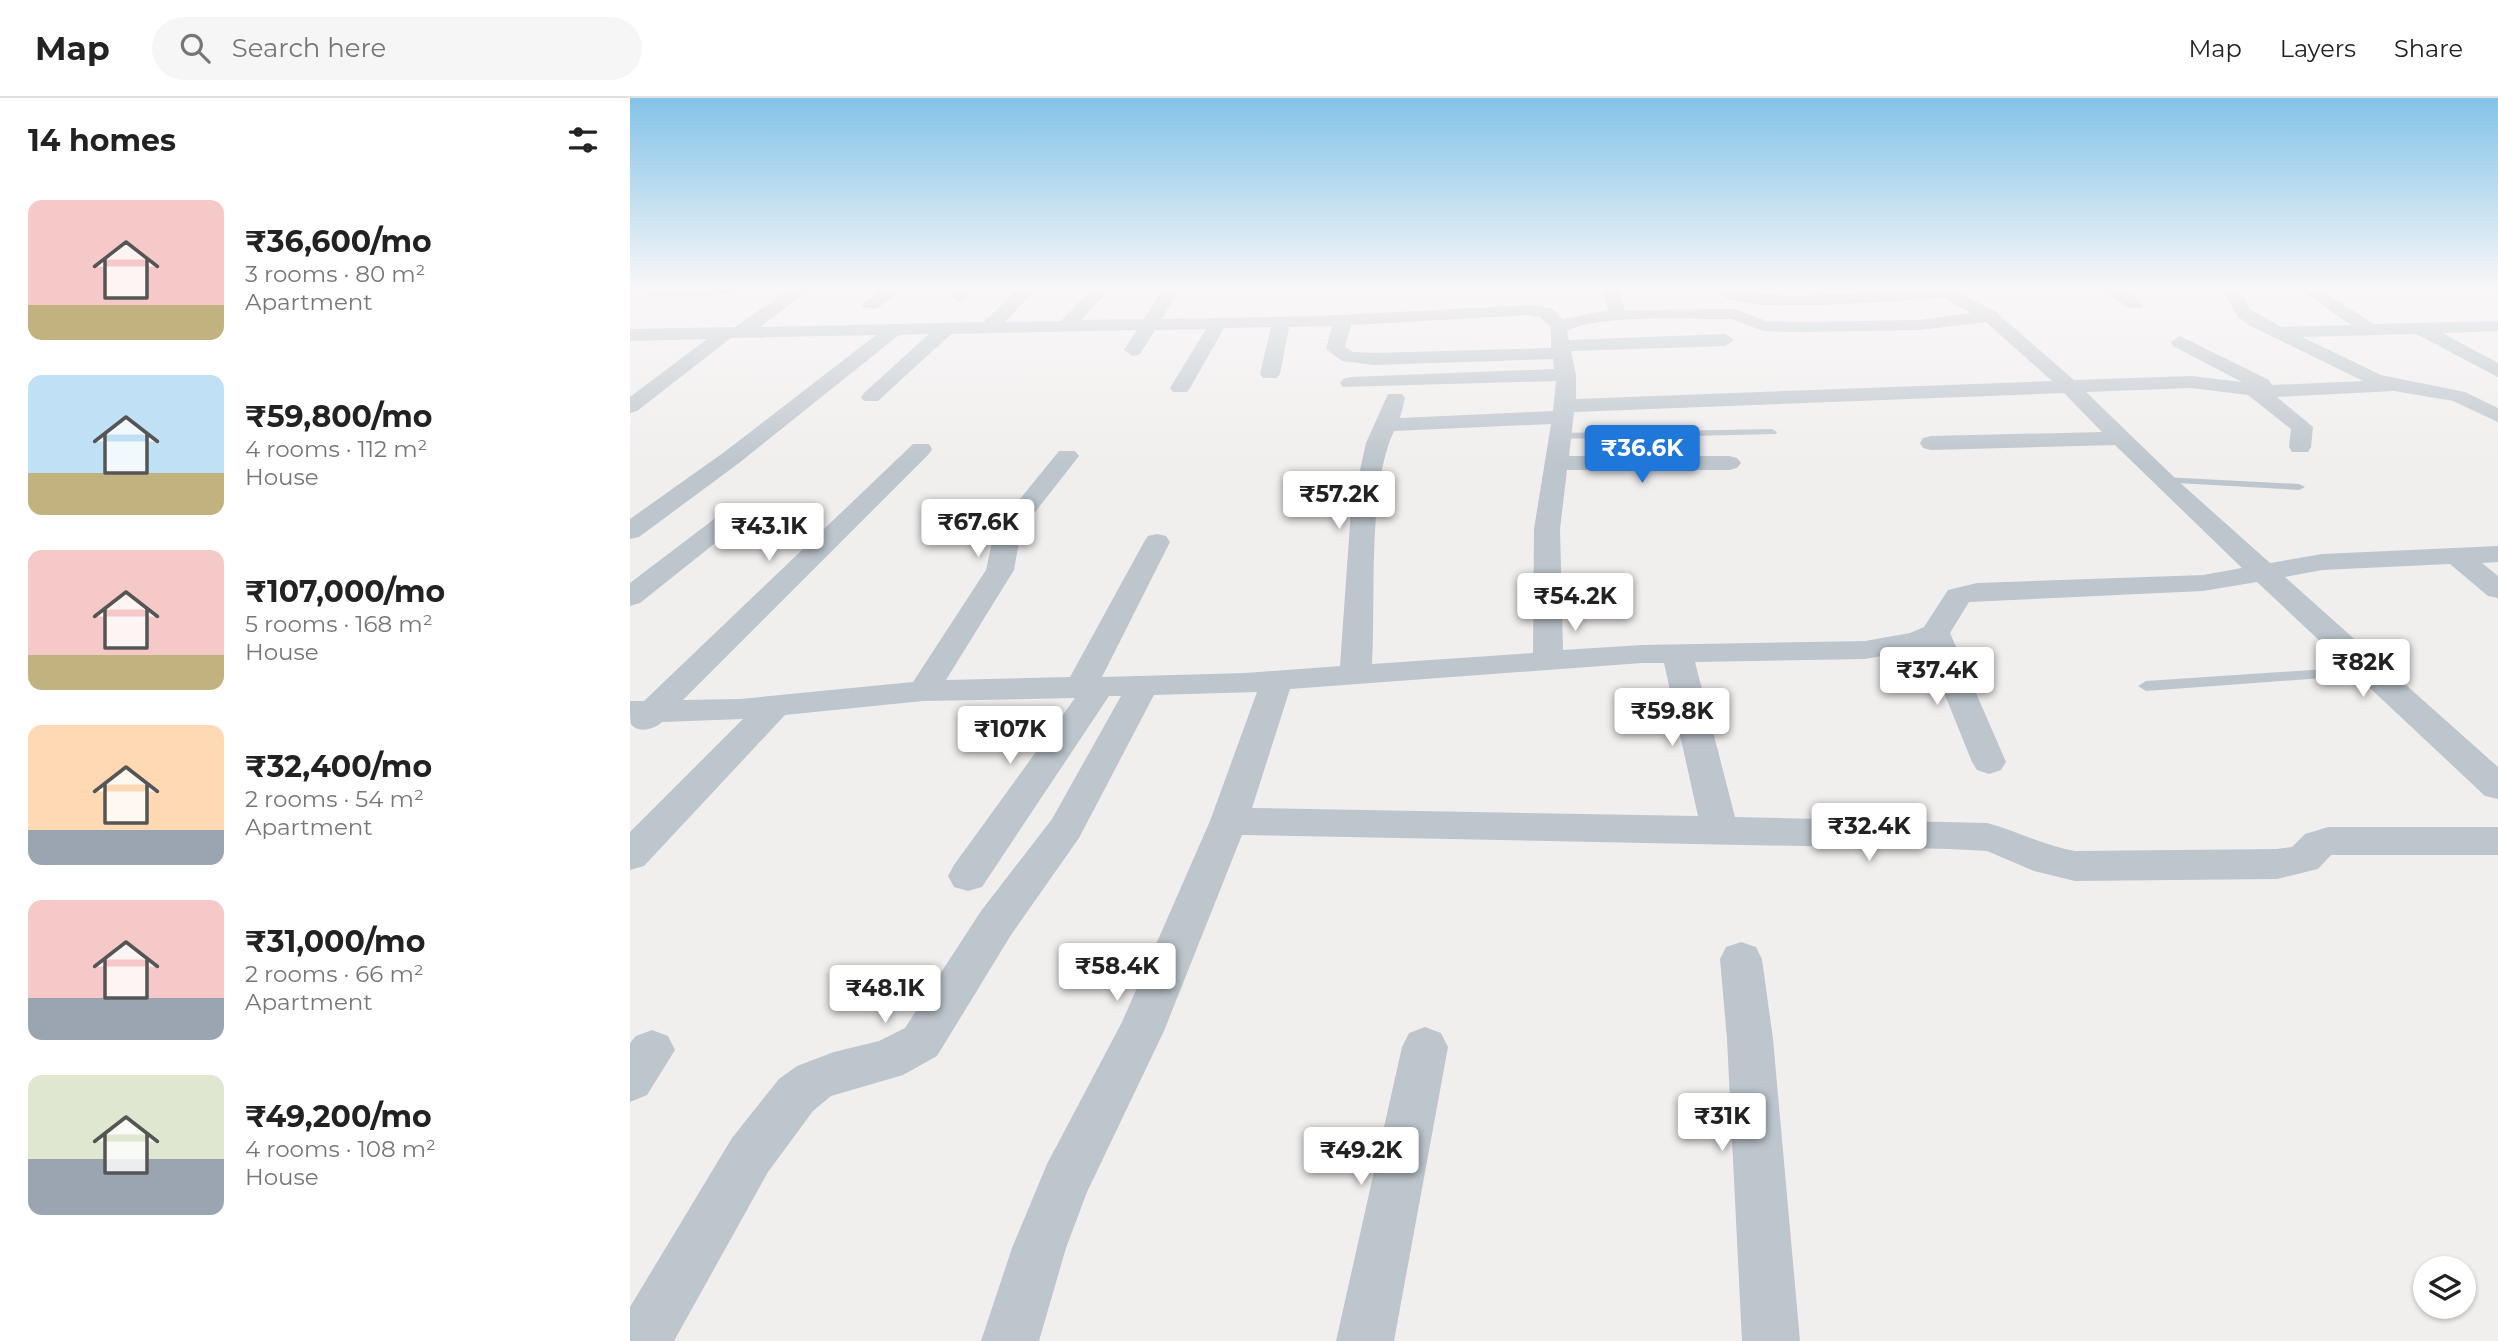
<!DOCTYPE html>
<html lang="en">
<head>
<meta charset="utf-8">
<style>
  body { margin:0; font-family:Montserrat,sans-serif; background:#f6f6f6; color:#222; height:100vh; display:flex; flex-direction:column; font-size:26px; white-space:nowrap }
  * { box-sizing:border-box; margin:0 }
  p { font-size:23px; color:#767676 }
  .icon { flex:none; width:38px; height:38px; fill:none; stroke:currentColor; stroke-width:2; stroke-linecap:round; stroke-linejoin:round }
  .map { position:relative; flex:1; overflow:hidden }
  .drawer { display:flex; flex-direction:column; background:#fff; width:630px }
  .drawer>* { flex:none }
  .fabs { position:absolute; left:1783px; top:1158px; display:grid; gap:14px }
  .fabs a { display:grid; place-items:center; width:63px; height:63px; border-radius:50%; background:#fff; box-shadow:0 2px 5px #0004; font-size:35px }
  .price { position:absolute; translate:-50% -60px; padding:0 16px; border-radius:7px; background:#fff; color:#222; font-size:23px; line-height:46px; filter:drop-shadow(0 2px 4px #0008) }
  .price::after { content:''; position:absolute; left:50%; top:42px; width:21px; height:16px; margin-left:-10px; background:inherit; clip-path:polygon(0 0,100% 0,50% 100%) }
  .price.active { background:#1f78d9; color:#fff }
  ul { padding:0; list-style:none }
  li { display:flex; align-items:center; gap:21px; height:175px; padding:0 28px }
  li span { display:grid; place-items:center; flex:none; width:196px; height:140px; border-radius:14px; color:#555 }
  li>.icon { margin-inline-start:auto }
  span .icon { width:84px; height:84px; fill:#fffc; stroke-width:1 }
  li b { font-size:30px }
  h2 { display:flex; justify-content:space-between; align-items:center; height:84px; padding:0 28px; font-size:30px }
  header { display:flex; align-items:center; gap:42px; box-sizing:border-box; height:98px; padding:0 35px; background:#fff; border-bottom:2px solid #e0e0e0 }
  header strong { font-size:33px }
  nav { display:flex; gap:38px; margin-inline-start:auto; font-size:24px }
  .search { width:490px; height:63px; background:#f6f6f6; display:flex; align-items:center; gap:18px; box-sizing:border-box; padding:0 24px; border-radius:38px; color:#767676; font-size:26px }
  main { display:flex; flex:1; min-height:0 }
  .map>svg:first-child { display:block }
</style>
</head>
<body>
<header>
<strong>Map</strong>
<div class="search"><svg class="icon" aria-label="search" viewBox="0 0 24 24"><circle cx="10" cy="10" r="6"/><path d="M15 15l6 6"/></svg>Search here</div>
<nav><a>Map</a><a>Layers</a><a>Share</a></nav>
</header>
<main>
<section class="drawer">
<h2>14 homes<svg class="icon" aria-label="filters" viewBox="0 0 24 24"><path d="M4 7h16M4 17h16"/><circle cx="9" cy="7" r="2"/><circle cx="15" cy="17" r="2"/></svg></h2>
<ul>
<li><span style="background:linear-gradient(#f6c9c9 75%,#c2b280 0)"><svg class="icon" aria-label="home" viewBox="0 0 24 24"><path d="M3 11l9-7 9 7M6 9v11h12V9"/></svg></span><div><b>₹36,600/mo</b><p>3 rooms · 80 m²</p><p>Apartment</p></div></li>
<li><span style="background:linear-gradient(#bfe0f5 70%,#c2b280 0)"><svg class="icon" aria-label="home" viewBox="0 0 24 24"><path d="M3 11l9-7 9 7M6 9v11h12V9"/></svg></span><div><b>₹59,800/mo</b><p>4 rooms · 112 m²</p><p>House</p></div></li>
<li><span style="background:linear-gradient(#f6c9c9 75%,#c2b280 0)"><svg class="icon" aria-label="home" viewBox="0 0 24 24"><path d="M3 11l9-7 9 7M6 9v11h12V9"/></svg></span><div><b>₹107,000/mo</b><p>5 rooms · 168 m²</p><p>House</p></div></li>
<li><span style="background:linear-gradient(#ffd9b3 75%,#9aa5b1 0)"><svg class="icon" aria-label="home" viewBox="0 0 24 24"><path d="M3 11l9-7 9 7M6 9v11h12V9"/></svg></span><div><b>₹32,400/mo</b><p>2 rooms · 54 m²</p><p>Apartment</p></div></li>
<li><span style="background:linear-gradient(#f6c9c9 70%,#9aa5b1 0)"><svg class="icon" aria-label="home" viewBox="0 0 24 24"><path d="M3 11l9-7 9 7M6 9v11h12V9"/></svg></span><div><b>₹31,000/mo</b><p>2 rooms · 66 m²</p><p>Apartment</p></div></li>
<li><span style="background:linear-gradient(#dfe7d0 60%,#9aa5b1 0)"><svg class="icon" aria-label="home" viewBox="0 0 24 24"><path d="M3 11l9-7 9 7M6 9v11h12V9"/></svg></span><div><b>₹49,200/mo</b><p>4 rooms · 108 m²</p><p>House</p></div></li>
</ul>
</section>
<div class="map">
<svg width="1868" height="1243" viewBox="0 0 1868 1243">
  <rect width="100%" height="100%" fill="#f1eeee"/>
  <g fill="none" stroke-linecap="round" stroke-linejoin="round">
    <!-- service -->
    <path fill="#bdc6cd" fill-rule="evenodd" d="M1142,331L1147,334L1146,336L930,341L925,338L930,335Z
      M1533,379L1669,386L1675,389L1669,392L1529,384V380Z
      M1742,568L1749,573L1747,576L1516,593L1508,588L1516,583Z"/>
    <!-- minor -->
    <path fill="#bdc6cd" fill-rule="evenodd" d="M16,191H109L101,196L23,199L17,198Z
      M160,191H180L130,229L354,224L388,191H406L375,224L431,223L462,191H480L451,222L514,221L533,191H550L532,221L691,218L899,207L921,210L933,221L978,212L971,191H988L995,212L1105,211L1136,223L1170,224L1289,222L1341,215L1313,200L1196,207H1129L1098,201L1081,191L1161,198L1322,191L1366,214L1444,282L1561,278L1612,284L1543,248L1541,244L1550,238L1639,282L1642,287L1733,283L1619,227L1607,218L1592,191H1609L1620,211L1651,229L1721,227L1669,191H1689L1744,226L1868,223V233L1812,235L1868,265V279L1786,236L1672,239L1751,277L1835,294L1868,310V324L1823,303L1764,293L1647,299L1683,329L1681,349L1678,354H1662L1659,349L1661,331L1618,297L1561,290L1456,294L1547,382L1640,465L1692,456L1868,448V464L1852,465L1868,478V500L1858,498L1820,466L1692,472L1655,479L1868,669V701L1855,698L1627,484L1573,493L1339,504L1320,535L1376,664L1371,672L1359,676L1347,672L1342,664L1296,550L1235,561L1065,564L1105,719L1357,725C1387,733 1415,748 1445,753L1647,751L1662,749L1675,736L1698,729H1868V757H1701L1688,771L1647,781L1445,783L1404,773L1357,753L1320,751L612,737L534,933L457,1094L436,1150L409,1243H351L382,1150L417,1066L492,924L580,723L627,594L524,597L449,740L381,837L307,958L273,977L201,998L183,1013L138,1074L44,1243H0V1209L102,1040L149,981L167,968L204,954L249,943L275,930L351,813L422,721L491,598H479L352,789L338,793L324,789L318,778L324,767L445,600L293,603L155,617L14,768L0,772V734L113,621L32,624C25,631 8,636 1,626C0,621 0,610 0,603H14L283,346H299L302,351L299,356L53,602L110,601L283,584L356,472L362,444L376,418L429,353H445L449,358L402,418L389,444L384,472L316,582L440,579L514,444L518,438L527,436L536,438L540,444L472,579L615,575L710,568L721,412L736,345L758,296H772L775,300L770,320L923,313L926,283L713,289L710,285L713,281L720,279L924,271L923,261L744,267L712,263L696,251L702,228L659,229L650,276L647,280H633L630,276L641,229L594,230L560,290L557,294H543L540,290L576,231L525,232L510,256L503,258L494,252L507,232L321,236L248,303H234L231,299L234,295L299,236L269,237L109,365L9,439L0,441V421L93,355L246,237L101,240L7,313L0,315V299L77,241L0,243V231L105,229ZM899,217L910,219L921,229V250L744,255L723,254L715,249L721,227ZM1102,221L1133,233L1170,234L1289,232L1356,224L1422,283L946,301V277L941,253L1095,248L1104,242L1095,236L939,242L937,234C963,215 1066,222 1102,221ZM1434,295L1472,334L1301,338L1293,340L1290,345L1293,350L1301,352L1485,347L1612,470L1573,477L1347,485L1318,492L1294,529L1280,535L1235,543L1012,547L933,552L930,431L937,372H1099L1107,370L1111,365L1107,360L1099,358H939L944,314ZM921,326L904,431L903,555L742,566C746,501 737,390 764,333ZM1012,565H1034L1068,718L622,710L660,591Z
      M252,191H272L247,211H235L232,207Z
      M326,191H344L334,202L328,203L320,198Z
      M1471,191H1492L1514,206L1511,210H1499Z
      M109,406L118,409L122,414L118,419L10,505L0,508V485L100,409Z
      M1111,844L1126,849L1132,861L1143,941L1170,1243H1112L1097,941L1090,861L1096,849Z
      M795,929L811,935L818,949L764,1243H706L772,949L779,935Z
      M22,932L38,938L45,952L17,997L0,1004V945L6,938Z"/>
  </g>
  <!-- sky -->
  <linearGradient id="sky" x2="0" y2="1"><stop stop-color="#83c3e8"/><stop offset="0.52" stop-color="#f9f7f7"/><stop offset="1" stop-color="#f9f7f7" stop-opacity="0"/></linearGradient>
  <rect width="1868" height="365" fill="url(#sky)"/>
</svg>
<div class="fabs">
<a><svg class="icon" aria-label="layers" viewBox="0 0 24 24"><path d="M12 4l9 5-9 5-9-5zM3 14l9 5 9-5"/></svg></a>
</div>
<b class="price active" style="left:1012px;top:387px">₹36.6K</b>
<b class="price" style="left:709px;top:433px">₹57.2K</b>
<b class="price" style="left:348px;top:461px">₹67.6K</b>
<b class="price" style="left:139px;top:465px">₹43.1K</b>
<b class="price" style="left:945px;top:535px">₹54.2K</b>
<b class="price" style="left:1733px;top:601px">₹82K</b>
<b class="price" style="left:1307px;top:609px">₹37.4K</b>
<b class="price" style="left:1042px;top:650px">₹59.8K</b>
<b class="price" style="left:380px;top:668px">₹107K</b>
<b class="price" style="left:1239px;top:765px">₹32.4K</b>
<b class="price" style="left:487px;top:905px">₹58.4K</b>
<b class="price" style="left:255px;top:927px">₹48.1K</b>
<b class="price" style="left:1092px;top:1055px">₹31K</b>
<b class="price" style="left:731px;top:1089px">₹49.2K</b>
</div>
</main>
</body>
</html>
